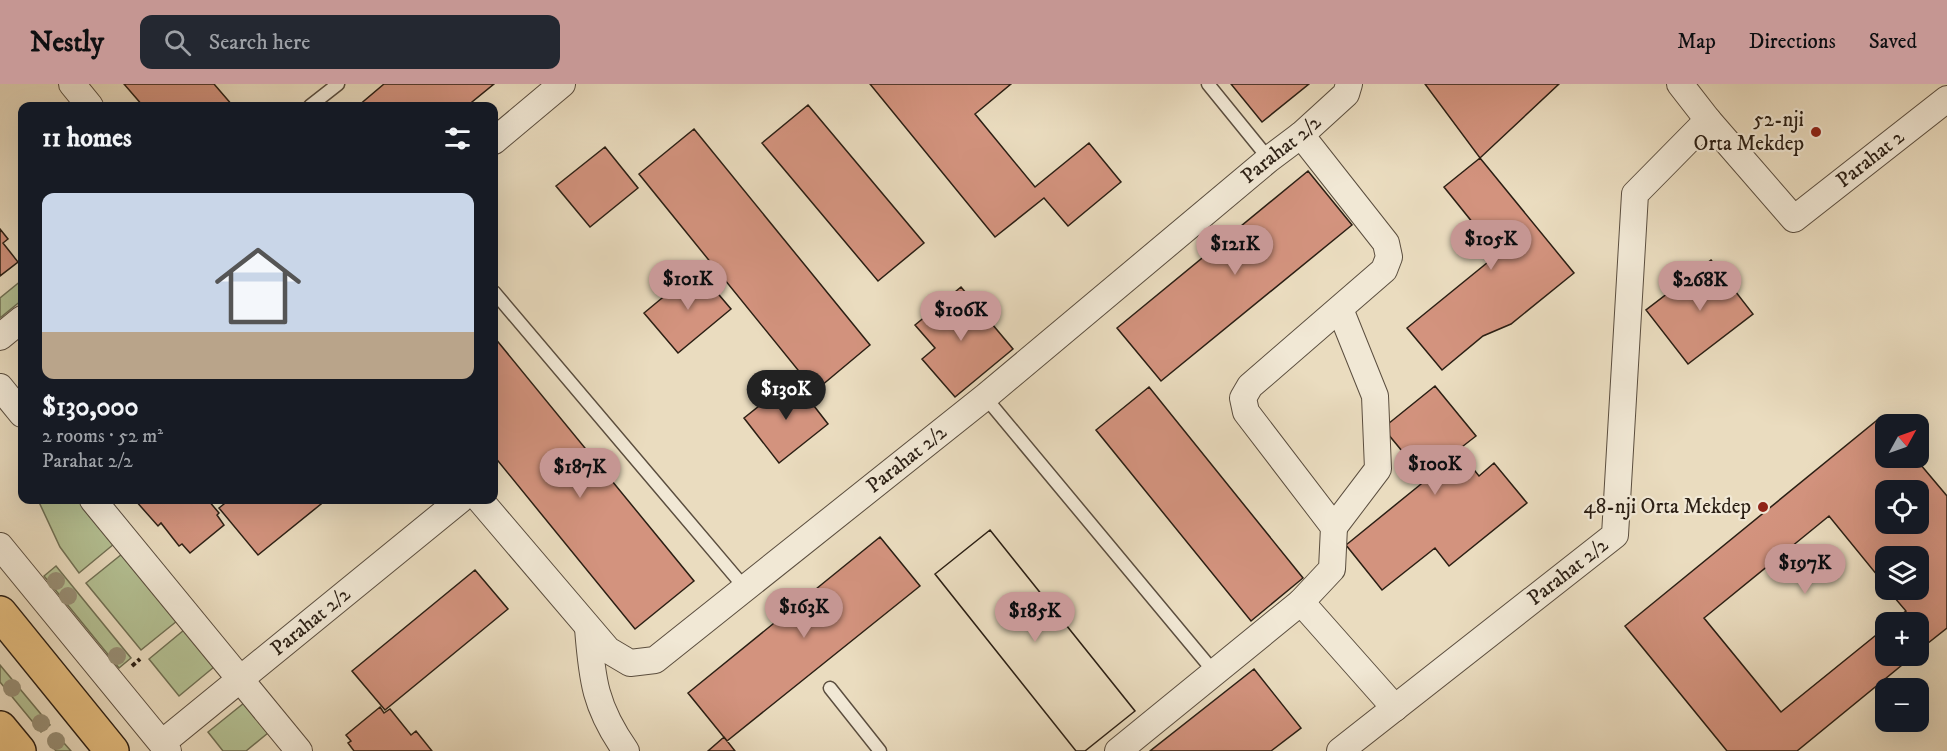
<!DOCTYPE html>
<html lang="en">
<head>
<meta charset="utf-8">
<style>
  body { margin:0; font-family:"IM FELL DW Pica",serif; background:#242831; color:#f1f3f6; height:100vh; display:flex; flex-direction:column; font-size:22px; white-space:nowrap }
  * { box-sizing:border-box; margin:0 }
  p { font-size:20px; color:#9ea1a6 }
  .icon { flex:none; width:33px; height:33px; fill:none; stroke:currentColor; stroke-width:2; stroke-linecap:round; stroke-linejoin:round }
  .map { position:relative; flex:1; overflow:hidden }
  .panel { position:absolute; left:18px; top:18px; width:480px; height:402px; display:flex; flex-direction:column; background:#171b24; border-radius:12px; box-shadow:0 6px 24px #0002 }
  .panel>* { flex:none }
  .needle { width:39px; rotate:50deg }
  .controls { position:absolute; left:1875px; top:330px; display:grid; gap:12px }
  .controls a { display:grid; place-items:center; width:54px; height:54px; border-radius:12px; background:#171b24; box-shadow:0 6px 24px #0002; font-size:30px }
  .price { position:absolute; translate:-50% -51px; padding:0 14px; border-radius:21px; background:#c59692; color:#111; font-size:20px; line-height:39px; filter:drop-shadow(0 2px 3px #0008) }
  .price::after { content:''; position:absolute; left:50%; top:36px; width:18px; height:14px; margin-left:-9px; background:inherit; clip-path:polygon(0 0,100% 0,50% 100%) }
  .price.active { background:#222; color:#fff }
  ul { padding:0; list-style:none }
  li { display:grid; align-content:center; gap:12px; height:318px; padding:0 24px }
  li+li { border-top:2px solid #363941 }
  li span { display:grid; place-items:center; height:186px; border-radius:12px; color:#555 }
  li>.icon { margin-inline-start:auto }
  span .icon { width:108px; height:108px; fill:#fffc; stroke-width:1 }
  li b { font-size:26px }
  h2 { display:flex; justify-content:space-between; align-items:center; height:72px; padding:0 24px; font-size:26px }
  header { display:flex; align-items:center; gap:36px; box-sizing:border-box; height:84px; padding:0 30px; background:#c59692; color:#111 }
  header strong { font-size:28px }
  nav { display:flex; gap:33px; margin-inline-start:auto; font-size:21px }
  .search { width:420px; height:54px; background:#242831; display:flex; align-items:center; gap:15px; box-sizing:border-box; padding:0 21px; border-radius:12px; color:#9ea1a6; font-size:22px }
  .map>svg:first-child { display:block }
</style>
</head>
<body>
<header>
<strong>Nestly</strong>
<div class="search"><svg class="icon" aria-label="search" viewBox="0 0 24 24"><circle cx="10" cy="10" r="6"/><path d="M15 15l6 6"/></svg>Search here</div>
<nav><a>Map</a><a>Directions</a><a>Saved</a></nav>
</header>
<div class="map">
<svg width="1947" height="667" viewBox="0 0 1947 667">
  <rect width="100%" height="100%" fill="#eadcbf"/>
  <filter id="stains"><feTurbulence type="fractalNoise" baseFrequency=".00333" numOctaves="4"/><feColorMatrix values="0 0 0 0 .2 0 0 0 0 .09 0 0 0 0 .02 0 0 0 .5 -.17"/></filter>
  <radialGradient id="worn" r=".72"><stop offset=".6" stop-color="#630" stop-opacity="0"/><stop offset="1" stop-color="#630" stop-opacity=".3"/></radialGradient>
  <!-- green -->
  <path fill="#b4c194" stroke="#707054" stroke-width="1.5" d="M22,196V216L0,234V214Z
    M38,416H78L114,460L79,489L60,463Z
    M122,470L177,537L141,566L86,499Z
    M56,482L131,574L119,584L44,492Z
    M184,546L214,583L179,612L149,575Z
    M0,581L50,641L41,648L0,598Z
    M244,619L268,649L246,667H223L208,648Z
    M57,651L71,667H56L49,658Z"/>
  <!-- building -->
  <path fill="#d3937e" stroke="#2b1f14" stroke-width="1.5" fill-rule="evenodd" d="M124,0H214L233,22H143Z
    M384,0H494L467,22H358Z
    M870,0H1011L975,30L1035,103L1089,59L1121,98L1068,142L1044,114L995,153Z
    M1231,0H1309L1262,38Z
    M1425,0H1559L1480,74Z
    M808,21L924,159L878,197L762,59Z
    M694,45L870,261L815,307L639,90Z
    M605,63L638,104L590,143L556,102Z
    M1480,74L1574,189L1511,240L1483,252L1442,286L1407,244L1498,170L1444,103Z
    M1308,87L1352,141L1161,297L1117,244Z
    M0,145L8,155L3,159L18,178L0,192Z
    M1711,176L1753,230L1688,280L1646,226Z
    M697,185L731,225L678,269L644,229Z
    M961,203L1013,265L955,313L922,275L935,264L915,241Z
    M494,253L694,497L635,545L494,372Z
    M793,295L828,340L779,379L744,334Z
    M1435,302L1476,352L1458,366L1479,392L1494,379L1527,419L1449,482L1435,464L1382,506L1346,461L1426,396L1383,344Z
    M1149,303L1303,494L1251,537L1096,346Z
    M1881,333L1888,340H1886V374H1915L1947,412V544L1918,567V538H1891L1906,527L1888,506H1918V472H1886V502L1829,432L1704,534L1781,628L1886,543V572H1913L1797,667H1727L1625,542ZM1886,406H1918V440H1886Z
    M135,416H208L219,429L217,431L224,441L190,469L182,460L179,462L161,439L158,442Z
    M229,416H326L258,471L219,424Z
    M990,446L1135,627L1085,667H1076L935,490Z
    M990,446L1135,627L1085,667H1076L935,490Z
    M880,453L920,502L727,657L688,609Z
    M475,486L508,525L385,626L352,587Z
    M1254,585L1301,644L1271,667H1150Z
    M380,623L384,629L390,625L411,651L416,647L432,667H354L348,659L351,657L346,651Z
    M724,653L735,667H708Z"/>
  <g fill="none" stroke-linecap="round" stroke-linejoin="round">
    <defs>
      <path id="service" d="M1208,0L1269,75
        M310,22L338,0
        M494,208L745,504
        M985,313L1215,589
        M830,604L880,667"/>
      <g id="minor">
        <path d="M72,0L90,22"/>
        <path id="s1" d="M1680,0L1708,36L1794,135L1947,15"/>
        <path d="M494,57L562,0"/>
        <path d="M0,253L22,235"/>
        <path d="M0,303L22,330"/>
        <path d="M93,416L299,667"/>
        <path id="s2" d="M480,416L608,566L630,579L655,576L985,313L1269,75L1301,51L1346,10L1349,0"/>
        <path d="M1334,443L1378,385L1375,312L1340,225"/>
        <path d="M0,462L168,667"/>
        <path d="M1301,518L1332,485L1334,443L1246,328L1243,314L1250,302L1384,186L1389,173L1386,159L1301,51"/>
        <path d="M588,544C592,596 595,623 626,667"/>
        <path id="s3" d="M162,659L460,416"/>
        <path d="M1118,667L1301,518L1395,624"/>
        <path id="s4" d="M1340,667L1615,451L1635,110L1708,36"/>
      </g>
      <path id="primary" d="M0,529L112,667
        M0,644L19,667"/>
    </defs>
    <!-- service casing -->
    <use href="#service" stroke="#5b4e3f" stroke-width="15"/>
    <!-- minor casing -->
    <use href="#minor" stroke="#5b4e3f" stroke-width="28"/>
    <!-- primary casing -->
    <use href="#primary" stroke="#2b1f14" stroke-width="36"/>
    <!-- path -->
    <path stroke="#2b1f14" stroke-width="4" stroke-dasharray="4.5 3" stroke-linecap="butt" d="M132,582L140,575"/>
    <!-- service -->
    <use href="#service" stroke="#f1e8d5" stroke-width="12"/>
    <!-- minor -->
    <use href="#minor" stroke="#f1e8d5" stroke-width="26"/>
    <!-- primary -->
    <use href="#primary" stroke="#e5be80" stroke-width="33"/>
  </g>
  <!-- trees -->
  <g fill="#988f76">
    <circle cx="56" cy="497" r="9"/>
    <circle cx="68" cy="512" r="9"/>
    <circle cx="117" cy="572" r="9"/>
    <circle cx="12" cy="604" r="9"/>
    <circle cx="41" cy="639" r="9"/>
    <circle cx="56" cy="657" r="9"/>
  </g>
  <!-- markers -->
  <g fill="#8f2418" stroke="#f1e8d5" stroke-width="2">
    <circle cx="1816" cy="48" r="6"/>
    <circle cx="1763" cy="423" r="6"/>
  </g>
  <g text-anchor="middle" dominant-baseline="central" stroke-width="4.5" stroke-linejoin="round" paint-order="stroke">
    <!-- poi labels -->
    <g font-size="21" fill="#2b1f14" stroke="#f1e8d5" text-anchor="end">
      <text x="1804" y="36">52-nji<tspan x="1804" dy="24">Orta Mekdep</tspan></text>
      <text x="1751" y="423">48-nji Orta Mekdep</text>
    </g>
    <!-- street labels -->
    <g font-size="21" fill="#2b1f14" stroke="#f1e8d5">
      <text stroke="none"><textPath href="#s2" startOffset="1056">Parahat 2/2</textPath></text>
      <text stroke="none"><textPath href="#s1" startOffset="274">Parahat 2</textPath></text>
      <text stroke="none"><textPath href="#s2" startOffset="570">Parahat 2/2</textPath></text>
      <text stroke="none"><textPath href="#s4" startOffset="290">Parahat 2/2</textPath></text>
      <text stroke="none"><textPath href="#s3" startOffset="192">Parahat 2/2</textPath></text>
    </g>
  </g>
  <rect width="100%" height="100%" filter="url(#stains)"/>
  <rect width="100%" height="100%" fill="url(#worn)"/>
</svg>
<div class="controls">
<a><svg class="needle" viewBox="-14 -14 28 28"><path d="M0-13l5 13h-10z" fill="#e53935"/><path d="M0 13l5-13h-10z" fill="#9ea1a6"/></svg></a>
<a><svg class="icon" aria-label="locate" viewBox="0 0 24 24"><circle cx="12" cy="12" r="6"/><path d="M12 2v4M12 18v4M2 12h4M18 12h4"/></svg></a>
<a><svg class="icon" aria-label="layers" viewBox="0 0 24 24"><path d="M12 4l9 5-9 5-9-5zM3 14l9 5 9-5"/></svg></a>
<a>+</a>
<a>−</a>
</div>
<b class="price" style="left:1491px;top:187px">$105K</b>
<b class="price" style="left:1235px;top:192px">$121K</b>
<b class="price" style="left:688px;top:227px">$101K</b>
<b class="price" style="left:1700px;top:228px">$268K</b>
<b class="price" style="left:961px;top:258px">$106K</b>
<b class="price active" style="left:786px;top:337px">$130K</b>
<b class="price" style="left:1435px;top:412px">$100K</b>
<b class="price" style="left:580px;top:415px">$187K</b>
<b class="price" style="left:1805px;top:511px">$197K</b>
<b class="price" style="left:804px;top:555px">$163K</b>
<b class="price" style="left:1035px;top:559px">$185K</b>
<section class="panel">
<h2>11 homes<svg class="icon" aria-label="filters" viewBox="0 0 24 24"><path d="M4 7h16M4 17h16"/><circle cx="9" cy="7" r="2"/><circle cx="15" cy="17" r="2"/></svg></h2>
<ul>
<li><span style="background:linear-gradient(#c9d6e8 75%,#b9a48a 0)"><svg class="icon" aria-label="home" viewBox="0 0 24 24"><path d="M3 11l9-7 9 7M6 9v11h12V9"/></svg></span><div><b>$130,000</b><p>2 rooms · 52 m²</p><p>Parahat 2/2</p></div></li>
</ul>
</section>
</div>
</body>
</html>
